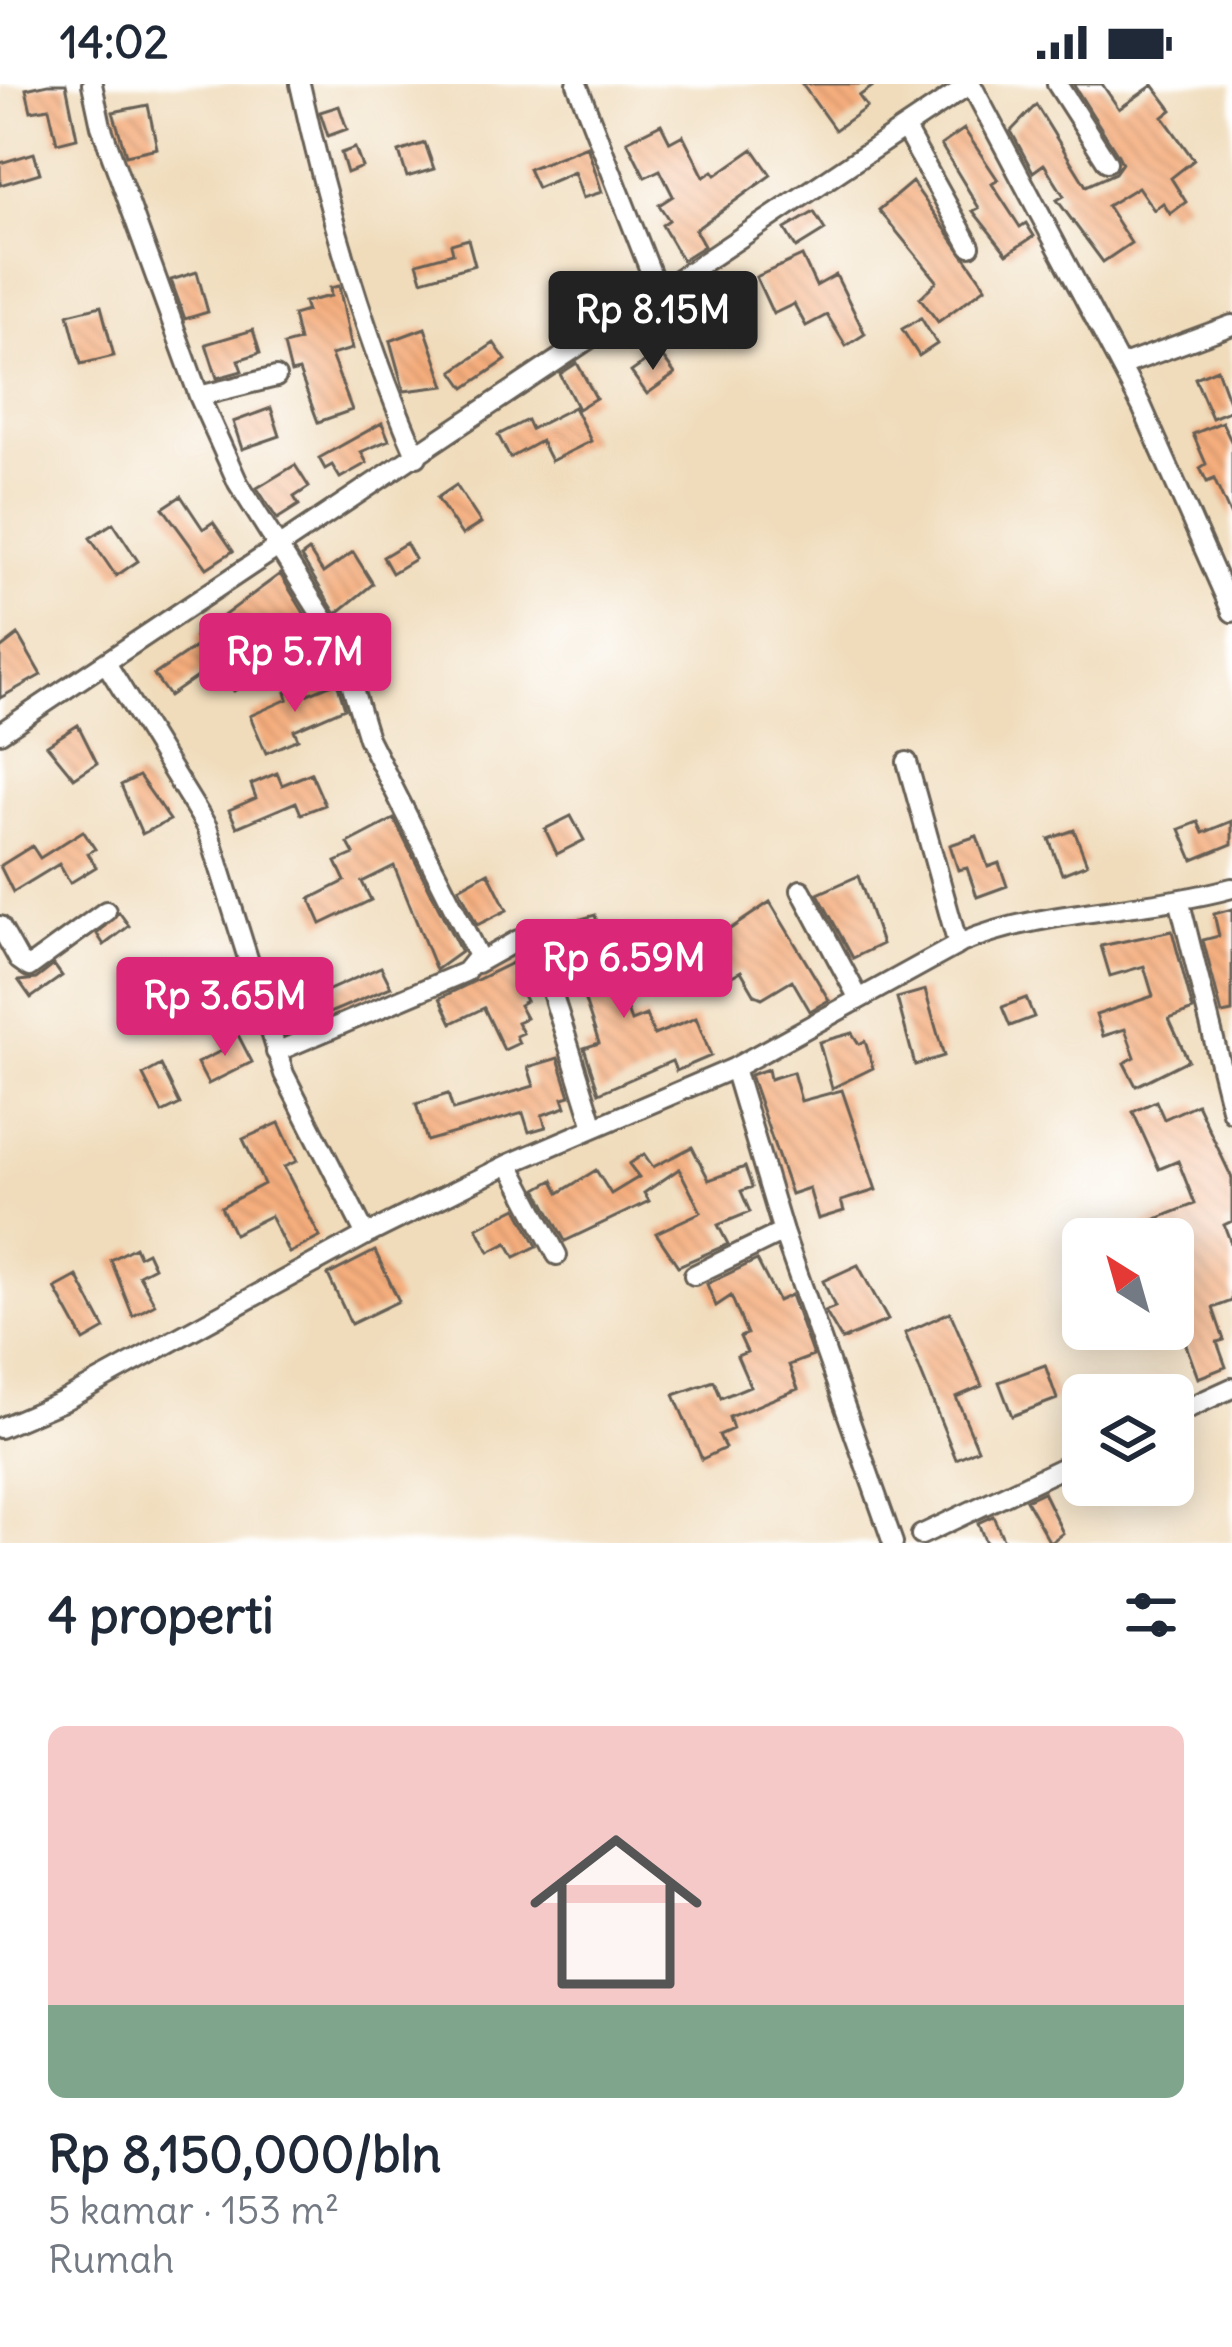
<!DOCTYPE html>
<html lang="id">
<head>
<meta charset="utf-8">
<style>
  body { margin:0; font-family:Delius,sans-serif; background:#f2f2f3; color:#1f2937; height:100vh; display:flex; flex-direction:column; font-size:45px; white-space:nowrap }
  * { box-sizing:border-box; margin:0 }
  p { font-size:39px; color:#747a83 }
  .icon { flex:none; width:66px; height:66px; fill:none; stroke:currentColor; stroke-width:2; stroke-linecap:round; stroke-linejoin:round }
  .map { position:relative; height:1459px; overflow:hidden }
  .drawer { display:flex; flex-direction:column; background:#fff; flex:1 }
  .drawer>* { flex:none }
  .needle { width:78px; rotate:323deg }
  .controls { position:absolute; left:1062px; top:1134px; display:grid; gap:24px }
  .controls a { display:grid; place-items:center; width:132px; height:132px; border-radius:18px; background:#fff; box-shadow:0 6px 30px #0003; font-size:60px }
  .price { position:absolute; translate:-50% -102px; padding:0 27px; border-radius:12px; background:#db2777; color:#fff; font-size:39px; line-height:78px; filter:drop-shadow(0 3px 6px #0008) }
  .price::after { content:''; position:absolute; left:50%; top:72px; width:36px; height:27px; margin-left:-18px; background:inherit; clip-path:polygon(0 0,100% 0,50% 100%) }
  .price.on { background:#222; color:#fff }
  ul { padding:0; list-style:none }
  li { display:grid; align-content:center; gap:24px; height:636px; padding:0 48px }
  li span { display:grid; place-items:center; height:372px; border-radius:18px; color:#555 }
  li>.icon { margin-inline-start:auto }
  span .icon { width:216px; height:216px; fill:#fffc; stroke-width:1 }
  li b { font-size:51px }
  h2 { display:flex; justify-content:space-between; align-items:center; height:144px; padding:0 48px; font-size:51px }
  .status { display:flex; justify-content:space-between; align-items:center; height:84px; padding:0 60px; background:#fff; direction:ltr }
  .status svg { height:33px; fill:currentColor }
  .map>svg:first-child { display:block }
</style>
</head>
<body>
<div class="status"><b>14:02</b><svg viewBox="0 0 49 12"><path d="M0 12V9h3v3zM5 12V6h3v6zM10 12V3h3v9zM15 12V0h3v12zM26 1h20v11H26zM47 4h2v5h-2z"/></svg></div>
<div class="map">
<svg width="1232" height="1459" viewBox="0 0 1232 1459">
  <defs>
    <pattern id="building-back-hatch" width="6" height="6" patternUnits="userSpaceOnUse" patternTransform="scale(3)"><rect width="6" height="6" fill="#f5ad7d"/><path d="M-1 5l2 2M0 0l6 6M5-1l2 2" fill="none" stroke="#d1946b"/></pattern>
  </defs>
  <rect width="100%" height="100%" fill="#fff"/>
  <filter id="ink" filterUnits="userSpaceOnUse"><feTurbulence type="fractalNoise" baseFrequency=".00833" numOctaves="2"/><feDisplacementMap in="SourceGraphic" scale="24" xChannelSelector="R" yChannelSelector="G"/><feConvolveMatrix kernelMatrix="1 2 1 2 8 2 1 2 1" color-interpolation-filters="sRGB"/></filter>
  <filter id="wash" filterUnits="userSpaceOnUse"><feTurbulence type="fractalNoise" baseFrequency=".004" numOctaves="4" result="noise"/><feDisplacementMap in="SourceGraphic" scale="48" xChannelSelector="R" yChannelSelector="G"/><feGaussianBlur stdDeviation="2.7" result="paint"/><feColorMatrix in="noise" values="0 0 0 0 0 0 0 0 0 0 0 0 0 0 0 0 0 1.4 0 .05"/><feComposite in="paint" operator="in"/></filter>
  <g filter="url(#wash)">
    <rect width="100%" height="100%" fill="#f0dcbb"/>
    <g id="blocks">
      <!-- building -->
      <path fill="url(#building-back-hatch)" d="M48,0H66L77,54L57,59L49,24L31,27L26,5Z
        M802,0H876L859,12L867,23L835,46Z
        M1073,0H1102L1119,25L1153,1L1172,26L1163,33L1194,76L1171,94L1186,118L1170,130L1163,119L1154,126L1138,103L1107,122L1131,159L1103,178L1057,116L1064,112L1044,80L1033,88L1011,47L1036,21L1086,102L1115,89L1122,79L1118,71Z
        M148,21L157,64L126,71L113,28Z
        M339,22L347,45L328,52L320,28Z
        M661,40L670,58L683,51L704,93L713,87L716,91L753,65L771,91L695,146L704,162L682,176L662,141L669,136L659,121L673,112L660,86L645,93L627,57Z
        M964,45L998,96L992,100L1020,143L1026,139L1034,152L1007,170L973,127L979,124L941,61Z
        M425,59L434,85L407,93L399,68Z
        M587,62L602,108L583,114L574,88L537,104L528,85Z
        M355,64L362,83L347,89L341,69Z
        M34,69L40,89L0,101V79Z
        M912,98L986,203L938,238L920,214L937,197L879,126Z
        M814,128L825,146L796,164L785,145Z
        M468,155L475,181L422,196L417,179L453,169L451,160Z
        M802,172L816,202L836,191L865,250L846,262L827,231L806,242L794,220L773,230L756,193Z
        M197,188L208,228L185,235L171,196Z
        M339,202L352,265L331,271L352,326L318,338L299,287L291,289L284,261L299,257L293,231L307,227L304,218L331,212L330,204Z
        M101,222L114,272L81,280L68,230Z
        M921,234L937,260L919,272L902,245Z
        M425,244L445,302L404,307L390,257Z
        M253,246L260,269L238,276L242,287L217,294L206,260Z
        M494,259L506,276L465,304L453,287Z
        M659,268L675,290L647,310L631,288Z
        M577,279L596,314L578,325L560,290Z
        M1217,285L1232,326L1212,334L1195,294Z
        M574,323L591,357L551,377L541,357L510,374L498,351L527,336L531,345Z
        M271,324L280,352L242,365L233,338Z
        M1222,338L1232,359V435L1214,395L1207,398L1200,384L1206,380L1193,350Z
        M382,339L389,356L361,368L367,379L340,394L332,381L325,385L319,374Z
        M295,381L309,403L294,413L299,421L277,435L257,404Z
        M456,401L481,439L462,451L437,414Z
        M181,412L203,445L213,438L233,467L207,484L163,424Z
        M113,439L138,477L116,492L90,454Z
        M406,459L415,475L392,489L383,473Z
        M309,467L323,489L353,468L373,500L336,530L301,473Z
        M280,490L307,534L264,570L272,581L234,607L214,581L169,612L154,591L200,560L195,553Z
        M18,551L41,591L0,614V565Z
        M337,598L345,624L294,646L298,655L266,669L250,632L288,615L286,608L305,600L308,610Z
        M78,641L97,679L74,694L47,661Z
        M277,689L282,701L311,689L325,721L301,730L296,718L237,743L229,726L256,714L251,700Z
        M139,692L170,736L142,750L121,701Z
        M571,732L584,756L557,770L545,745Z
        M394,735L461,868L436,886L394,782L362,798L371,816L321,840L310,815L345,797L336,778L354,770L348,759Z
        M1232,737V760L1193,776L1180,745L1198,738L1203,749Z
        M1074,746L1087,780L1062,790L1049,755Z
        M83,747L95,765L88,769L96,783L70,799L59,780L13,808L0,782L32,762L40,774Z
        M977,752L988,783L999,779L1007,802L977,813L967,784L958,786L950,761Z
        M488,788L507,826L477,841L459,804Z
        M858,792L882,860L853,874L818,810Z
        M770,818L829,916L810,927L792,896L762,914L755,911L741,887L732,892L711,858Z
        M1232,825V928L1222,930L1203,856L1219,852L1214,830Z
        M119,828L129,842L104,861L97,850Z
        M595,831L603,859L593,863L606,905L618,901L631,937L646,931L654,951L696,934L711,972L676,987L672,977L599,1009L584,964L599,959L560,841Z
        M1172,847L1193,926L1169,935L1188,976L1136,1002L1124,979L1135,973L1125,945L1103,952L1096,931L1153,912L1144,882L1110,892L1101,862Z
        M524,873L534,896L519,903L526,917L519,921L526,934L517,938L523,949L516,952L519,959L504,966L484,924L452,939L440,914Z
        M54,881L62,892L31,914L19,897L36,895Z
        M381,883L391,903L294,944L286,925Z
        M925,906L944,972L915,981L897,914Z
        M1026,914L1034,933L1010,942L1002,923Z
        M236,947L252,978L208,1000L197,979L225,965L220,955Z
        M852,949L859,960L865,957L873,984L832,1004L819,958Z
        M558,974L570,1012L563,1014L566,1023L542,1031L546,1043L529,1048L523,1029L427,1057L416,1020L448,1010L453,1026L534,1002L528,983Z
        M161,981L180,1020L162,1029L143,991Z
        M768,985L770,995L793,988L801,1017L842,1006L876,1106L841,1117L844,1127L818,1135L809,1104L791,1110L750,991Z
        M1156,1017L1164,1035L1197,1020L1232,1094V1137L1224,1141L1232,1162V1217L1213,1224L1224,1256L1217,1258L1226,1283L1198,1294L1173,1225L1188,1220L1173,1180V1155H1150L1143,1140L1195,1120L1178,1077L1159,1085L1133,1028Z
        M279,1039L297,1077L284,1083L320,1153L289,1169L270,1132L234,1150L221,1123L264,1100L243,1055Z
        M692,1063L709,1096L745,1083L752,1103L741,1107L750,1128L718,1141L728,1160L678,1182L656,1149L701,1128L679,1085L644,1109L649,1117L565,1157L537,1105L553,1096L559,1109L596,1086L611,1110L639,1093L629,1080L644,1070L653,1083Z
        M517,1124L537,1162L515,1173L507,1159L489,1168L477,1144Z
        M135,1163L139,1172L147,1168L154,1183L139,1191L155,1220L133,1232L111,1176Z
        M375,1167L399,1217L351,1240L328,1191Z
        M757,1176L778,1217L791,1211L813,1272L789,1281L798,1305L729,1333L733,1345L719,1351L725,1364L702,1375L674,1311L714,1297L721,1314L750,1302L737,1272L747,1268L740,1253L747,1250L731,1212L716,1222L707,1200Z
        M858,1181L888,1236L842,1256L825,1227L835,1223L823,1197Z
        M77,1192L105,1245L84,1257L55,1204Z
        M950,1228L982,1302L956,1313L978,1365L956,1375L905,1249Z
        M1045,1281L1057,1315L1012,1332L999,1298Z
        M1043,1408L1063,1449L1050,1459L1026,1416Z
        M993,1432L1005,1459H986L978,1439Z"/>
    </g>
  </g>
  <g filter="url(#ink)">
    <use href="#blocks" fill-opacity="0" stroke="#665f54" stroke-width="3"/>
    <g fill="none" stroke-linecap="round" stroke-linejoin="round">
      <defs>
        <path id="minor" d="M92,0L101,42L199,312L238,399L339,559L368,654L478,872L465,888L276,968
          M300,0C328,128 364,253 417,373
          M577,0L658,207
          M971,0L1142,323L1232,528
          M1057,0L1107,78
          M905,45L970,162
          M1121,282L1232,241
          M199,312L276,293
          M106,579L207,743L284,990L366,1151
          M0,649L970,0
          M907,678L958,861
          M801,806L858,913
          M1180,819L1232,1028
          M0,842L19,876L29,883L106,827
          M477,879L518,856L537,860L594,1043
          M734,984L783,1148L893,1459
          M509,1080L557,1171
          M694,1191L783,1148
          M1173,1331L1232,1304
          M0,1344L61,1318L366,1151L509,1080L734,984L961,859C1045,824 1144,828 1232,804
          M921,1451L1083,1374"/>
      </defs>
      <!-- minor casing -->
      <use href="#minor" stroke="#665f54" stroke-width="24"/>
      <!-- minor -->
      <use href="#minor" stroke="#fff" stroke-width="18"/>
    </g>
  </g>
</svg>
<div class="controls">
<a><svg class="needle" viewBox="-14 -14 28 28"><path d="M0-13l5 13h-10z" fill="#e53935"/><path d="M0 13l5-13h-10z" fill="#747a83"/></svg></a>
<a><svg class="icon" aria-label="layers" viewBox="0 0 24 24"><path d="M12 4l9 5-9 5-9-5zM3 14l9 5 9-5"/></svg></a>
</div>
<b class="price on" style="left:653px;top:289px">Rp 8.15M</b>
<b class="price" style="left:295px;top:631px">Rp 5.7M</b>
<b class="price" style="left:624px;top:937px">Rp 6.59M</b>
<b class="price" style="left:225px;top:975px">Rp 3.65M</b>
</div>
<section class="drawer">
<h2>4 properti<svg class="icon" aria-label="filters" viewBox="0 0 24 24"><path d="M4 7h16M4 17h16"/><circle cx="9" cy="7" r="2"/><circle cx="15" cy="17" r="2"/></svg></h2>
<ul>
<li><span style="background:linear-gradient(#f6c9c9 75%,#7fa58c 0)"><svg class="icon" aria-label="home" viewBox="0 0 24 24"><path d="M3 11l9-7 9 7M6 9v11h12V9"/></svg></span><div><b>Rp 8,150,000/bln</b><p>5 kamar · 153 m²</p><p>Rumah</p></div></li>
</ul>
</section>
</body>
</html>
